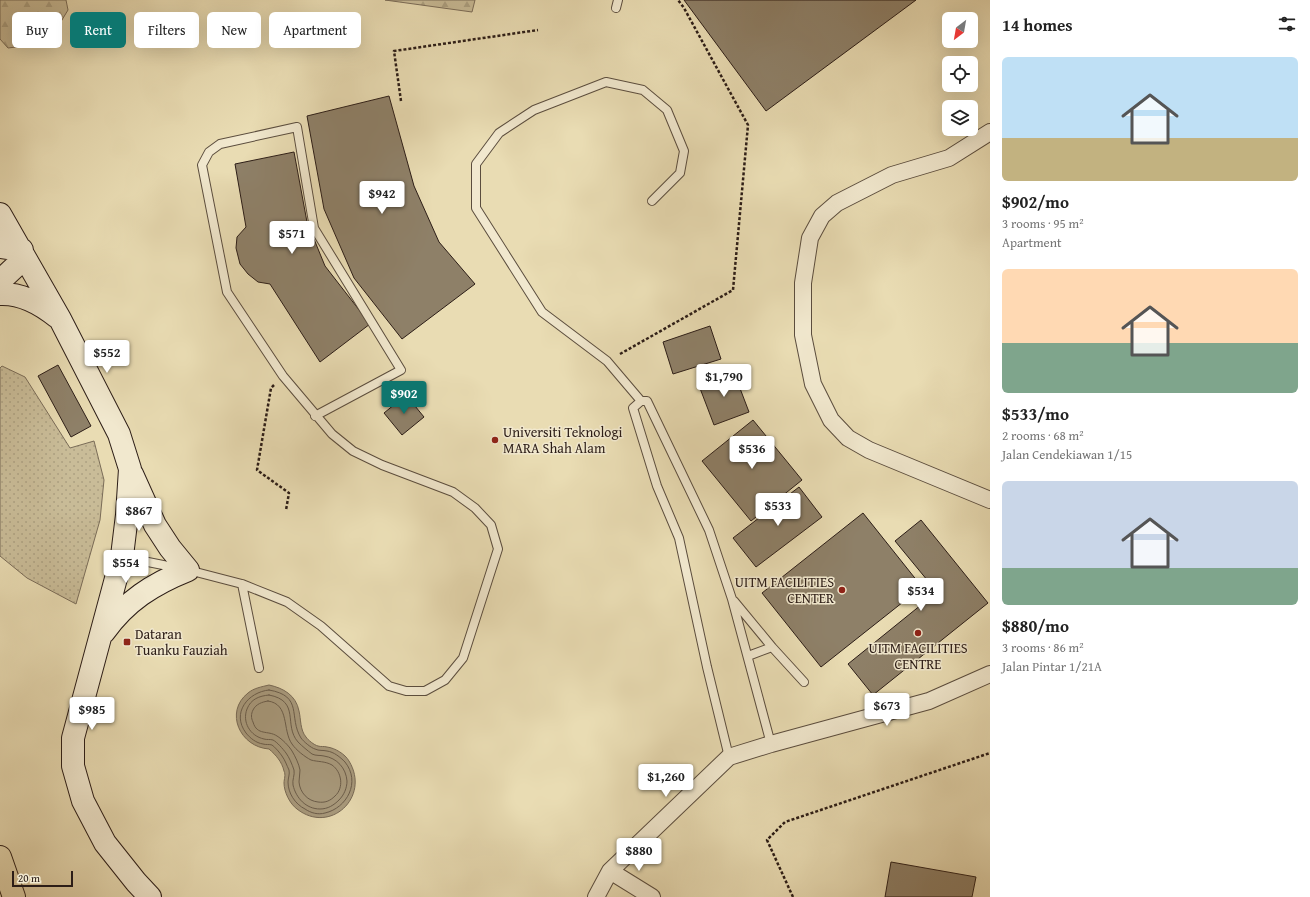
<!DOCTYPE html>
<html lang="en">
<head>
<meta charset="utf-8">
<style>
  body { margin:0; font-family:"Gentium Book Plus",serif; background:#f2f2f2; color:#222; height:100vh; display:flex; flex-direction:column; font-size:15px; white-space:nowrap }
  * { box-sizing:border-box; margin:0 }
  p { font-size:13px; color:#767676 }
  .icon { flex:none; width:22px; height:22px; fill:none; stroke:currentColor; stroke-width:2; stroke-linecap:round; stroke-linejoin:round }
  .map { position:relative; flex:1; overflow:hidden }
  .details { display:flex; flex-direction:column; background:#fff; width:320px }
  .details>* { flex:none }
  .hud { position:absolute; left:12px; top:12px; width:380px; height:36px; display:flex; gap:8px }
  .needle { width:26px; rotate:211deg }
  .controls { position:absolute; left:942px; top:12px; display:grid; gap:8px }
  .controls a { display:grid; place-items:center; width:36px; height:36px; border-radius:6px; background:#fff; box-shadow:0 4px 16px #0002; font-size:20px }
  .scale { position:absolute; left:12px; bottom:10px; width:61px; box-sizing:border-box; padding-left:4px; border:2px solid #2c1d17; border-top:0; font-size:11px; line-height:14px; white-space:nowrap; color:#2c1d17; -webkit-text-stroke:3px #f1e8ce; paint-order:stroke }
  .price { position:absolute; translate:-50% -34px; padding:0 9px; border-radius:4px; background:#fff; color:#222; font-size:13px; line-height:26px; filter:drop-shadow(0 1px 2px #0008) }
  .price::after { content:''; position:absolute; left:50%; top:24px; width:12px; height:9px; margin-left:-6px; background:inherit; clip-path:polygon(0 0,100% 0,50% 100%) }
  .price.selected { background:#0f766e; color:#fff }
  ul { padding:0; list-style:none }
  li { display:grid; align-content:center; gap:8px; height:212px; padding:0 12px }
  li span { display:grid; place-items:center; height:124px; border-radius:6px; color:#555 }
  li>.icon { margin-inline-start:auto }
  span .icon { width:72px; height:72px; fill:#fffc; stroke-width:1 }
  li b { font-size:17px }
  h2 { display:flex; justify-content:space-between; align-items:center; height:48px; padding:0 12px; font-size:17px }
  .pill { padding:0 14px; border-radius:6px; background:#fff; box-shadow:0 4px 16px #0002; font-size:14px; line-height:36px }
  .pill.selected { background:#0f766e; color:#fff }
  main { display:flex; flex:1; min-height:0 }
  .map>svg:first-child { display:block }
</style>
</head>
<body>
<main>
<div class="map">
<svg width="990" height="897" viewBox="0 0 990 897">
  <defs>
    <pattern id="grass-dots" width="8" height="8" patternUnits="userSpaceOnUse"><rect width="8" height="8" fill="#c9bc98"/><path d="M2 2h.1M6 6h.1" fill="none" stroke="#ada182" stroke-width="1.8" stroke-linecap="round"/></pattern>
    <pattern id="forest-firs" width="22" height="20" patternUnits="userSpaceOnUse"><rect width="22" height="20" fill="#c9bc98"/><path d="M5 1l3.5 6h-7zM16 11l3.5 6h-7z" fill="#ada182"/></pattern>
  </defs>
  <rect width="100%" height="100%" fill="#e9dcb3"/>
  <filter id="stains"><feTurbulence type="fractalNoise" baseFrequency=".005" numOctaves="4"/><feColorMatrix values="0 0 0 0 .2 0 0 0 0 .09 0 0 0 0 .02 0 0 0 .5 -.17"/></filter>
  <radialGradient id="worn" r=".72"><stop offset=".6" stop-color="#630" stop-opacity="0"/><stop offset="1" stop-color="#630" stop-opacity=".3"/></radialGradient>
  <!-- grass -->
  <path fill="url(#grass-dots)" stroke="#7a6c58" d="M2,366L25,377L70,448L94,441L104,480L100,520L76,604L27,578L0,556V368Z"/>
  <!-- forest -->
  <path fill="url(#forest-firs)" stroke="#7a6c58" d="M0,0H66L68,10L48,43L8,48L0,39Z
    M385,0H475L472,12Z"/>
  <!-- water -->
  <path fill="#a99b7e" stroke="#776955" d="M269,685C283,688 296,695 299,711C301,719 300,730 306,737C308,740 314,745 318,746C321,747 324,746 327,747C335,748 345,754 349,761C371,797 330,835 297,809C290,804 284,792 284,783C284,779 286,775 284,771C282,762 276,755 269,749C240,747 224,712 248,693C254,688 261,687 269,685Z"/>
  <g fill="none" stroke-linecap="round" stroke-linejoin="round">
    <!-- shore -->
    <path stroke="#6a5c4a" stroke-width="1" d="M269,690C304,696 288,717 301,738C303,741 311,748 315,749C319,751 323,750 327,751C334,752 340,757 345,762C361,782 347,808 325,813C318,815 311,813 305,809C295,804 288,793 288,782C288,778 290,774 289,770C287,766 285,760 282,756C280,753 275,747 272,745C269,744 266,745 263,744C256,743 250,738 246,733C231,713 248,692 269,690Z
      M269,695C301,701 283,725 298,742C302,746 308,751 312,754C316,756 320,755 324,756C337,758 346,768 347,781C347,788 344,795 339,800C334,805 328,809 320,809C306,809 296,798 293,785C292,780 295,775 294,770C292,764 289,757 286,753C283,749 277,742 273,740C270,739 267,740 264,739C250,736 242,722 247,709C251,699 259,696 269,695Z
      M268,701C290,704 282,730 292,744C296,750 305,757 311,760C318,762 325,761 332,765C342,772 344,788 335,796C330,801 325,803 318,802C308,801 300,793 299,782C299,778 300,774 300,770C299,764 295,756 292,751C289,746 282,739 277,736C268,730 257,736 253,722C251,718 251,714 253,710C256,704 262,702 268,701Z"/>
  </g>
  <!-- building -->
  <path fill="#8e8068" stroke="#2c1d17" d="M684,0H916L766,111Z
    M389,96L414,186L439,242L475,284L402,339L354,278L324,209L307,116Z
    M294,152L307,222L325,266L370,324L320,362L270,284L258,282L248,274L240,264L236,248L237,237L246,227L235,164Z
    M710,326L721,359L673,374L663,342Z
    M58,365L91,426L71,437L38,376Z
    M733,370L749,412L714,425L698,383Z
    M406,395L424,417L402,435L384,413Z
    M753,420L802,480L751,521L702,461Z
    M799,487L822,517L756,567L733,538Z
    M863,513L922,587L821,667L762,593Z
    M921,520L988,603L873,695L848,664L937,592L895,541Z
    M891,862L976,877L972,897H885Z"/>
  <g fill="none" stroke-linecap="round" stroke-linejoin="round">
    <defs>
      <path id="lane" d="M616,8L618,0
        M641,401L607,361L542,312L476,208V164L499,133L534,110L606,82L643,90L667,110L684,151L680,173L652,201
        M123,557L188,570L242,584L287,602L321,626L389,686L406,691H425L445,680L463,658L498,549L491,525L475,508L453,492L382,465L353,451L332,434L283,376L227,292L202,165L209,152L220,144L297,127L314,228L401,370L315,416
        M242,584L259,668
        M734,601L772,647
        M748,656L772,647L804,682
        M729,757L707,667L679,538L657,486L633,408L641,401H647L709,530L732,599L771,744"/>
      <path id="street" d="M990,132L949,158L892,175L837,203L822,216L810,238L803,283V335L813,384L831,420L848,438L869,450L990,500
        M610,871L652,897
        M596,897L610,871L729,757L771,744L929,701L990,674"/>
      <path id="secondary" d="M0,214L60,319L119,434L130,469L127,515L122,556L73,738V766L83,801L105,843L136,882L150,897
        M0,247L22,250L16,266L0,281
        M0,294C22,293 41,304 57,317
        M104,632C126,601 153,584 188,570L170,548L155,525L132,474"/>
      <path id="primary" d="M0,857L14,897"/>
    </defs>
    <!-- lane casing -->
    <use href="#lane" stroke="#5b4d3e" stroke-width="10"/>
    <!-- street casing -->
    <use href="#street" stroke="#5b4d3e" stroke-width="18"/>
    <!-- secondary casing -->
    <use href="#secondary" stroke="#2c1d17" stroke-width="24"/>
    <!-- primary casing -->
    <use href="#primary" stroke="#2c1d17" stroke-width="24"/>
    <!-- path -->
    <path stroke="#2c1d17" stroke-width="2.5" stroke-dasharray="3 2" stroke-linecap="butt" d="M401,101L394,51L538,30
      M620,354L733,290L748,125L684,8L678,0
      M274,385L271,388L257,470L289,493L286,510
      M793,897L767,840L785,822L990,753"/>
    <!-- lane -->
    <use href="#lane" stroke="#f1e8ce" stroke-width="8"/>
    <!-- street -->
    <use href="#street" stroke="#f1e8ce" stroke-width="16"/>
    <!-- secondary -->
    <use href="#secondary" stroke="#f1e8ce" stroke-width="22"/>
    <!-- primary -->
    <use href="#primary" stroke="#e9dcb3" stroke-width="22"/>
  </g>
  <!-- markers -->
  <g fill="#8f2418" stroke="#f1e8ce" stroke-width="1.5">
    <circle cx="495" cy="440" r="4"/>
    <circle cx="842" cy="590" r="4"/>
    <circle cx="918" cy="633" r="4"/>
    <rect x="123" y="638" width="8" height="8" rx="2"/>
  </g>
  <g text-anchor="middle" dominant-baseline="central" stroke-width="3" stroke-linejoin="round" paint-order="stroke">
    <!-- poi labels -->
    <g font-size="14" fill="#2c1d17" stroke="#f1e8ce" text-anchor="start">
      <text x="503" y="432">Universiti Teknologi<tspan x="503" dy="16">MARA Shah Alam</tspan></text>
      <text x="834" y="582" text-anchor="end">UITM FACILITIES<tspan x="834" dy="16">CENTER</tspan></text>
      <text x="135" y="634">Dataran<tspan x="135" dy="16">Tuanku Fauziah</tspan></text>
      <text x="918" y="648" text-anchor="middle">UITM FACILITIES<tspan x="918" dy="16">CENTRE</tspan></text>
    </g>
  </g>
  <rect width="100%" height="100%" filter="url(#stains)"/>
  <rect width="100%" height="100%" fill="url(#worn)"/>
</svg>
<div class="controls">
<a><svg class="needle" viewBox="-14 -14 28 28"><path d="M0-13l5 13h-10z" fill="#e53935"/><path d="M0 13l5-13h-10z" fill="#767676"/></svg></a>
<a><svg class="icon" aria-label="locate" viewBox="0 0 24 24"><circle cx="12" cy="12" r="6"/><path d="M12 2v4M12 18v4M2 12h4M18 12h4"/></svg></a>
<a><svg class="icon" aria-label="layers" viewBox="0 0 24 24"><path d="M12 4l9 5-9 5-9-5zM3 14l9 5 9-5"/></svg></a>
</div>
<div class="scale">20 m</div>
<b class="price" style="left:382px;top:215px">$942</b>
<b class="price" style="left:292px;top:255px">$571</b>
<b class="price" style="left:107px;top:374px">$552</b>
<b class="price" style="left:724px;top:398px">$1,790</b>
<b class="price selected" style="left:404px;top:415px">$902</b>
<b class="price" style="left:752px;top:470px">$536</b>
<b class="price" style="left:778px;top:527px">$533</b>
<b class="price" style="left:139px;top:532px">$867</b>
<b class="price" style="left:126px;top:584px">$554</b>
<b class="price" style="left:921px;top:612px">$534</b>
<b class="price" style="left:887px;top:727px">$673</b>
<b class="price" style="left:92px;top:731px">$985</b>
<b class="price" style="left:666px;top:798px">$1,260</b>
<b class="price" style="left:639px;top:872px">$880</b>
<div class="hud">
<a class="pill">Buy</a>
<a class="pill selected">Rent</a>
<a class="pill">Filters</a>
<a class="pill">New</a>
<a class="pill">Apartment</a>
</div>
</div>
<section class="details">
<h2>14 homes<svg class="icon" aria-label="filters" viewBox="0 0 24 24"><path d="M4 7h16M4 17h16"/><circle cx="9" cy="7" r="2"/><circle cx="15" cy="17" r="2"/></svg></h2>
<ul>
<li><span style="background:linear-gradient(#bfe0f5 65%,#c2b280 0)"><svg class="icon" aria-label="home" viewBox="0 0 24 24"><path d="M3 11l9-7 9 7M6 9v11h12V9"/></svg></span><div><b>$902/mo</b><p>3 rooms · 95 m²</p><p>Apartment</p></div></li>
<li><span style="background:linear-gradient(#ffd9b3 60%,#7fa58c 0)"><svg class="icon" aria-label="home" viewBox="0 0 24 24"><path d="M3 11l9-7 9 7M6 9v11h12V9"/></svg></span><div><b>$533/mo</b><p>2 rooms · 68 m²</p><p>Jalan Cendekiawan 1/15</p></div></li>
<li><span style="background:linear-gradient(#c9d6e8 70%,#7fa58c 0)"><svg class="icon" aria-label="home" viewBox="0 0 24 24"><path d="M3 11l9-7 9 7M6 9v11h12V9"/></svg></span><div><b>$880/mo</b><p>3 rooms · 86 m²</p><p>Jalan Pintar 1/21A</p></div></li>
</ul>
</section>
</main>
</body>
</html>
